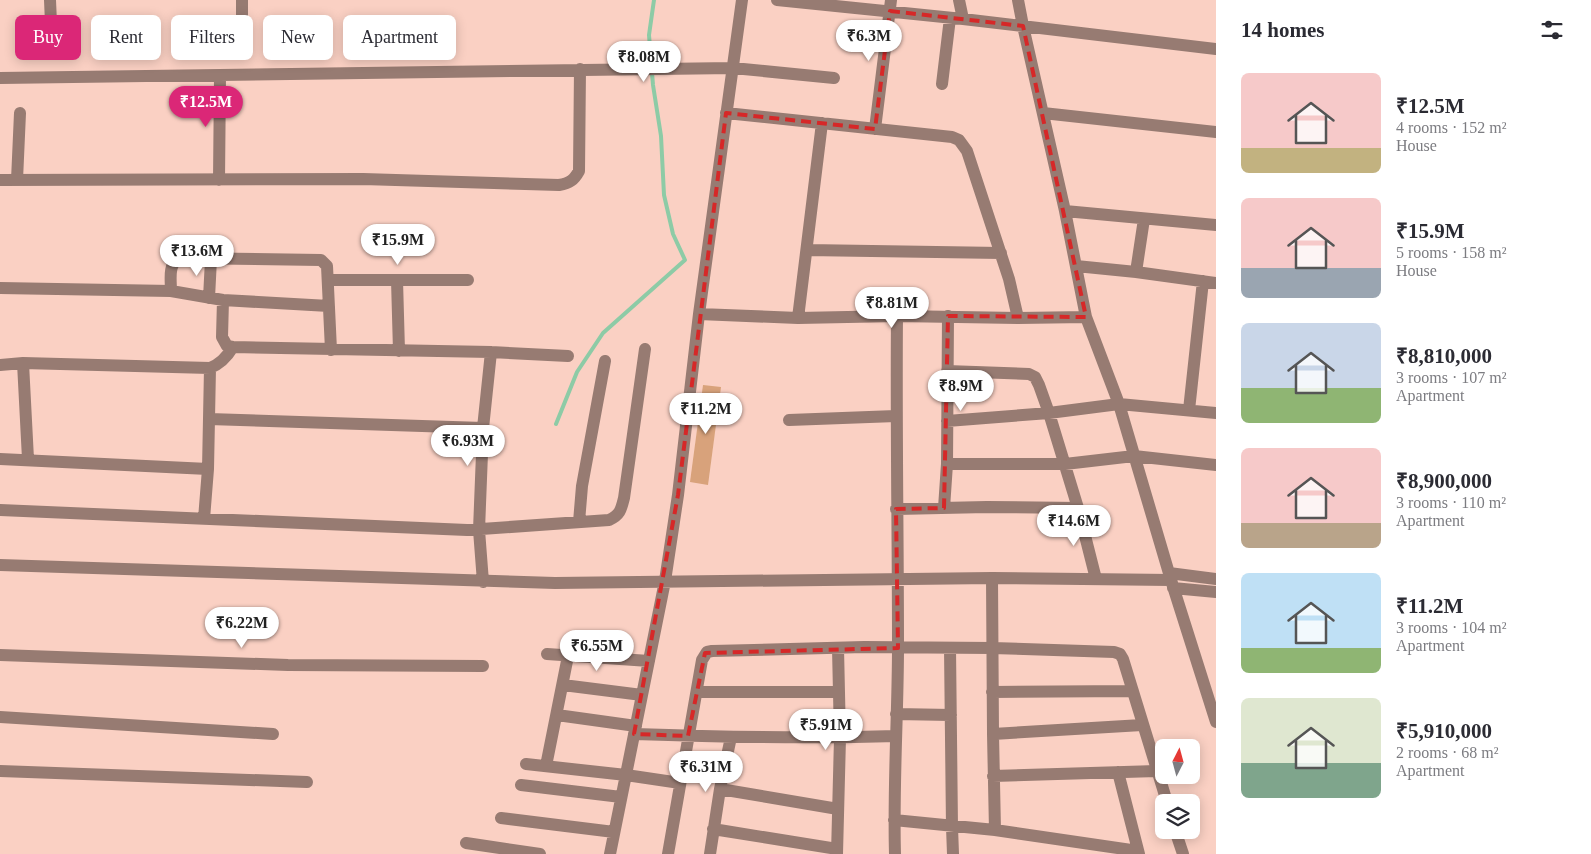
<!DOCTYPE html>
<html lang="en">
<head>
<meta charset="utf-8">
<style>
  body { margin:0; font-family:Georgia,serif; background:#f2f2f3; color:#2b2b33; height:100vh; display:flex; flex-direction:column; font-size:19px; white-space:nowrap }
  * { box-sizing:border-box; margin:0 }
  p { font-size:16px; color:#7c7c81 }
  .icon { flex:none; width:28px; height:28px; fill:none; stroke:currentColor; stroke-width:2; stroke-linecap:round; stroke-linejoin:round }
  .map { position:relative; flex:1; overflow:hidden }
  .panel { display:flex; flex-direction:column; background:#fff; width:375px }
  .panel>* { flex:none }
  .guide { position:absolute; left:15px; top:15px; width:475px; height:45px; display:flex; gap:10px }
  .needle { width:32px; rotate:6deg }
  .controls { position:absolute; left:1155px; top:739px; display:grid; gap:10px }
  .controls a { display:grid; place-items:center; width:45px; height:45px; border-radius:8px; background:#fff; box-shadow:0 2px 12px #0003; font-size:25px }
  .price { position:absolute; translate:-50% -42px; padding:0 11px; border-radius:18px; background:#fff; color:#222; font-size:16px; line-height:32px; filter:drop-shadow(0 1px 2px #0008) }
  .price::after { content:''; position:absolute; left:50%; top:30px; width:15px; height:11px; margin-left:-8px; background:inherit; clip-path:polygon(0 0,100% 0,50% 100%) }
  .price.on { background:#db2777; color:#fff }
  ul { padding:0; list-style:none }
  li { display:flex; align-items:center; gap:15px; height:125px; padding:0 25px }
  li span { display:grid; place-items:center; flex:none; width:140px; height:100px; border-radius:8px; color:#555 }
  li>.icon { margin-inline-start:auto }
  span .icon { width:60px; height:60px; fill:#fffc; stroke-width:1 }
  li b { font-size:21px }
  h2 { display:flex; justify-content:space-between; align-items:center; height:60px; padding:0 25px; font-size:21px }
  .chip { padding:0 18px; border-radius:8px; background:#fff; box-shadow:0 2px 12px #0003; font-size:18px; line-height:45px }
  .chip.on { background:#db2777; color:#fff }
  main { display:flex; flex:1; min-height:0 }
  .map>svg:first-child { display:block }
</style>
</head>
<body>
<main>
<div class="map">
<svg width="1216" height="854" viewBox="0 0 1216 854">
  <rect width="100%" height="100%" fill="#fad0c3"/>
  <g fill="none" stroke-linecap="round" stroke-linejoin="round">
    <!-- stream -->
    <path stroke="#8dcba6" stroke-width="4" d="M556,424L577,372L603,333L685,260L673,234L664,195L661,136L653,85L649,35L654,0"/>
  </g>
  <!-- building -->
  <path fill="#d8a27b" d="M703,385L721,387L708,485L690,482Z"/>
  <g fill="none" stroke-linecap="round" stroke-linejoin="round">
    <!-- minor -->
    <path stroke="#977b72" stroke-width="12" d="M50,0L52,46
      M242,0V34
      M777,0L963,19L1216,49
      M959,0L963,19
      M1018,0L1023,26L1065,211L1086,317L1119,404L1171,580L1216,722
      M0,78L733,68L834,78
      M942,84L950,18
      M726,113L952,137L959,140L967,151L1009,279L1018,318
      M1043,113L1216,132
      M875,129L891,0
      M0,180L363,179L559,185C570,183 574,180 579,171L580,69
      M17,180L20,113
      M219,180L220,76
      M1065,211L1216,225
      M807,250L1001,253
      M1076,266L1136,272L1216,283
      M1136,272L1144,219
      M328,280H468
      M397,280L399,351
      M0,288L171,291L223,300L329,306
      M171,291C171,280 168,266 178,258L321,260L327,266L331,350
      M209,298L211,259
      M223,300L222,337L227,346L233,347L491,352L568,356
      M699,314L798,318L897,316L1018,318L1086,317
      M798,318L822,123
      M23,363L28,459
      M0,365L23,363L210,368C220,364 227,357 233,347
      M947,371L1029,374L1035,377L1039,385L1049,413L1078,508L1096,579
      M1189,410L1203,281
      M209,419L483,428
      M789,420L896,416
      M947,421L1049,413L1119,404L1216,413
      M0,459L208,469
      M947,464H1065L1134,456L1216,465
      M944,508L947,464L948,316
      M896,509L987,507L1078,508
      M0,510L467,530L609,520C620,515 621,510 624,498L645,349
      M204,519L208,469L210,368
      M579,522L582,486L605,361
      M0,565L555,583L992,578L1171,580
      M1169,573L1216,579
      M992,578L993,734L995,830
      M483,582L479,530L483,428L491,352
      M1173,588L1216,592
      M950,648L952,827L953,854
      M547,654L649,661
      M0,655L288,665L483,666
      M563,685L642,695
      M697,692H839
      M992,692L1133,691
      M896,714L951,715
      M557,715L636,726
      M0,717L273,734
      M634,734C722,737 809,739 896,736
      M993,734L1142,725
      M526,764L626,775L680,783
      M546,766L568,656
      M0,771L307,782
      M1118,772L1139,854
      M993,776L1157,771
      M521,785L621,797
      M720,789L838,809
      M501,818L614,832
      M894,820L995,830L1138,851
      M713,829L837,849
      M1175,830L1183,854
      M466,843L540,854
      M610,854L665,581L678,495L699,314L742,0
      M668,854L702,660L707,652L712,651L864,647L992,648L1114,652L1120,654L1123,659L1167,802
      M710,854L720,789L731,737
      M837,854L840,738L838,648
      M895,854C893,784 898,715 898,646C898,536 896,426 897,316"/>
  </g>
  <!-- marked area -->
  <path fill="none" stroke="#d62828" stroke-width="4" stroke-dasharray="10 6" stroke-linejoin="round" d="M890,11L1023,26L1086,317L948,316L944,508L896,509L898,648L705,653L688,736L634,734L678,495L726,113L875,129Z"/>
</svg>
<div class="controls">
<a><svg class="needle" viewBox="-14 -14 28 28"><path d="M0-13l5 13h-10z" fill="#e53935"/><path d="M0 13l5-13h-10z" fill="#7c7c81"/></svg></a>
<a><svg class="icon" aria-label="layers" viewBox="0 0 24 24"><path d="M12 4l9 5-9 5-9-5zM3 14l9 5 9-5"/></svg></a>
</div>
<b class="price" style="left:869px;top:62px">₹6.3M</b>
<b class="price" style="left:644px;top:83px">₹8.08M</b>
<b class="price on" style="left:206px;top:128px">₹12.5M</b>
<b class="price" style="left:398px;top:266px">₹15.9M</b>
<b class="price" style="left:197px;top:277px">₹13.6M</b>
<b class="price" style="left:892px;top:329px">₹8.81M</b>
<b class="price" style="left:961px;top:412px">₹8.9M</b>
<b class="price" style="left:706px;top:435px">₹11.2M</b>
<b class="price" style="left:468px;top:467px">₹6.93M</b>
<b class="price" style="left:1074px;top:547px">₹14.6M</b>
<b class="price" style="left:242px;top:649px">₹6.22M</b>
<b class="price" style="left:597px;top:672px">₹6.55M</b>
<b class="price" style="left:826px;top:751px">₹5.91M</b>
<b class="price" style="left:706px;top:793px">₹6.31M</b>
<div class="guide">
<a class="chip on">Buy</a>
<a class="chip">Rent</a>
<a class="chip">Filters</a>
<a class="chip">New</a>
<a class="chip">Apartment</a>
</div>
</div>
<section class="panel">
<h2>14 homes<svg class="icon" aria-label="filters" viewBox="0 0 24 24"><path d="M4 7h16M4 17h16"/><circle cx="9" cy="7" r="2"/><circle cx="15" cy="17" r="2"/></svg></h2>
<ul>
<li><span style="background:linear-gradient(#f6c9c9 75%,#c2b280 0)"><svg class="icon" aria-label="home" viewBox="0 0 24 24"><path d="M3 11l9-7 9 7M6 9v11h12V9"/></svg></span><div><b>₹12.5M</b><p>4 rooms · 152 m²</p><p>House</p></div></li>
<li><span style="background:linear-gradient(#f6c9c9 70%,#9aa5b1 0)"><svg class="icon" aria-label="home" viewBox="0 0 24 24"><path d="M3 11l9-7 9 7M6 9v11h12V9"/></svg></span><div><b>₹15.9M</b><p>5 rooms · 158 m²</p><p>House</p></div></li>
<li><span style="background:linear-gradient(#c9d6e8 65%,#8fb573 0)"><svg class="icon" aria-label="home" viewBox="0 0 24 24"><path d="M3 11l9-7 9 7M6 9v11h12V9"/></svg></span><div><b>₹8,810,000</b><p>3 rooms · 107 m²</p><p>Apartment</p></div></li>
<li><span style="background:linear-gradient(#f6c9c9 75%,#b9a48a 0)"><svg class="icon" aria-label="home" viewBox="0 0 24 24"><path d="M3 11l9-7 9 7M6 9v11h12V9"/></svg></span><div><b>₹8,900,000</b><p>3 rooms · 110 m²</p><p>Apartment</p></div></li>
<li><span style="background:linear-gradient(#bfe0f5 75%,#8fb573 0)"><svg class="icon" aria-label="home" viewBox="0 0 24 24"><path d="M3 11l9-7 9 7M6 9v11h12V9"/></svg></span><div><b>₹11.2M</b><p>3 rooms · 104 m²</p><p>Apartment</p></div></li>
<li><span style="background:linear-gradient(#dfe7d0 65%,#7fa58c 0)"><svg class="icon" aria-label="home" viewBox="0 0 24 24"><path d="M3 11l9-7 9 7M6 9v11h12V9"/></svg></span><div><b>₹5,910,000</b><p>2 rooms · 68 m²</p><p>Apartment</p></div></li>
</ul>
</section>
</main>
</body>
</html>
